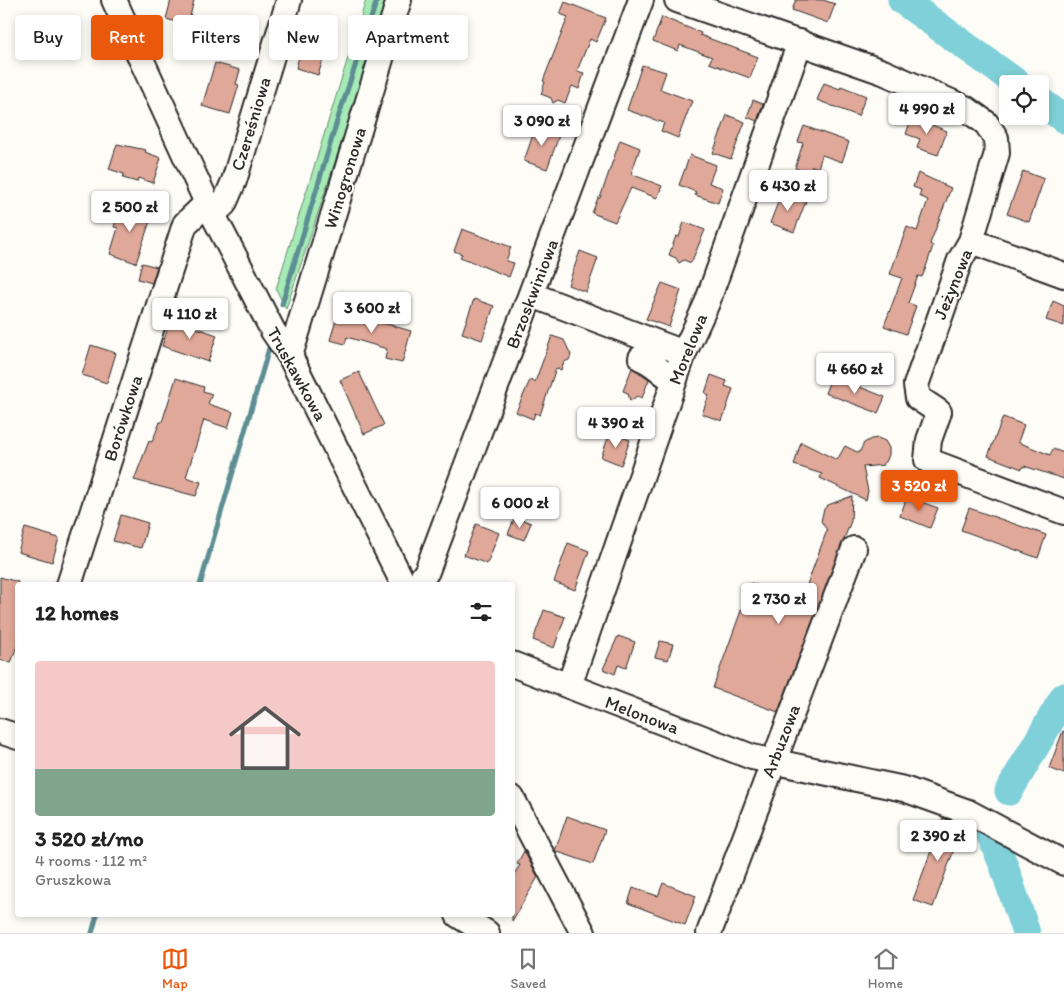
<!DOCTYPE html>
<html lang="en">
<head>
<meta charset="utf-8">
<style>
  body { margin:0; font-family:Itim,sans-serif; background:#f6f6f6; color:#222; height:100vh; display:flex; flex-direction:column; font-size:19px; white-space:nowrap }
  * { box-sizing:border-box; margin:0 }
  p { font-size:16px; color:#767676 }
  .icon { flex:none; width:28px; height:28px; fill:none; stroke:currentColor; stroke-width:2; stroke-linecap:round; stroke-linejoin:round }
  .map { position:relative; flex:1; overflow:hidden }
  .details { position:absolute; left:15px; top:582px; width:500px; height:335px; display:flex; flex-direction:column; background:#fff; border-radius:5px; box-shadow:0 2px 8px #0003 }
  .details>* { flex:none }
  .top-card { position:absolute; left:15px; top:15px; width:500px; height:45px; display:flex; gap:10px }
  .fabs { position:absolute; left:999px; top:75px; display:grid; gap:10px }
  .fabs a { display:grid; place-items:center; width:50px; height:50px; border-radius:5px; background:#fff; box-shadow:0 2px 8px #0003; font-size:25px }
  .price { position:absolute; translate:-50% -42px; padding:0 11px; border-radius:5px; background:#fff; color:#222; font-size:16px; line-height:32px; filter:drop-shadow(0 1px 2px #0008) }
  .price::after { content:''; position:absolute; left:50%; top:30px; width:15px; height:11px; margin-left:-8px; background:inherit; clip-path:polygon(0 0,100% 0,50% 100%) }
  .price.on { background:#ea580c; color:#fff }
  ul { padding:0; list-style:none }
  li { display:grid; align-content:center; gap:10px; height:265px; padding:0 20px }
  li+li { border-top:1px solid #e0e0e0 }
  li span { display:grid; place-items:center; height:155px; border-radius:5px; color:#555 }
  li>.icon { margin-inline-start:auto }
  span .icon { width:90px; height:90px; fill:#fffc; stroke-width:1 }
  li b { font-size:21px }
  h2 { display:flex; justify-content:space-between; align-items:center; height:60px; padding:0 20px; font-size:21px }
  .chip { padding:0 18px; border-radius:5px; background:#fff; box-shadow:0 2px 8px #0003; font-size:18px; line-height:45px }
  .chip.on { background:#ea580c; color:#fff }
  .tabs { display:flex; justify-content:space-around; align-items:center; height:70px; border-top:1px solid #e0e0e0; background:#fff; font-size:14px; color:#767676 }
  .tabs a { display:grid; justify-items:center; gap:2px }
  .tabs .on { color:#ea580c }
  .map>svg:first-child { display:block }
</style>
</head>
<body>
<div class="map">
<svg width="1064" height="933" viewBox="0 0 1064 933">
  <rect width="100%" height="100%" fill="#fdfcf7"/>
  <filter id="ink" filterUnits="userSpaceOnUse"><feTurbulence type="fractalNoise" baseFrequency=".02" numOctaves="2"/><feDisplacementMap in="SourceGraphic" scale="10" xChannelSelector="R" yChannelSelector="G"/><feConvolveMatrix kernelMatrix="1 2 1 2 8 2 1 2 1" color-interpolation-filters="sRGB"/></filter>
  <g filter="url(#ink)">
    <!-- green -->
    <path fill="#a6ebb6" stroke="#688b70" d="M366,0H389L286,309L276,289Z"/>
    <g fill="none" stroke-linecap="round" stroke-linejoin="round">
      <!-- stream -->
      <path stroke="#5d8e93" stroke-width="5" d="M282,304L338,118L377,0
        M200,585L270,345
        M92,933L97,915"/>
      <!-- river -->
      <path stroke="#7fd0d8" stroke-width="29" d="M902,0L1018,84
        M1040,101L1064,119
        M1009,791L1064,697
        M988,828L1004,866L1026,933"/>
    </g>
    <!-- building -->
    <path fill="#e0a899" stroke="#2b2b2b" d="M171,0H194L188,25L166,19Z
      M796,0H823L835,4L828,23L792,10Z
      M565,2L606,18L596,42L590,39L577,71L584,73L579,89L572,86L565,103L558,100L553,103L551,98L541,94L545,82L543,81L568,17L560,14Z
      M662,17L701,33L700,35L758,57L750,78L709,63L712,57L680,45L678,51L653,41Z
      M310,30L331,36L318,75L296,68L303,42L307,43Z
      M215,63L240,70L236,84L239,85L230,114L202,106Z
      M642,65L666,72L660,89L692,101L678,138L661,131L664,123L627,110Z
      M824,83L840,89L841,86L866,96L858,116L817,100Z
      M753,100L763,104L757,121L747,117Z
      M913,114L928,120L927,123L947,131L938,155L917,148L920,139L906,134Z
      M727,115L745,122L731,159L713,153Z
      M541,126L560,133L547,169L524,161L534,132L537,134Z
      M804,126L849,142L842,162L822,155L818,168L812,166L809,174L795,168L803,143L798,142Z
      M620,140L640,148L631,174L662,186L657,198L631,188L615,222L592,213L598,198H600Z
      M117,144L146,150L145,152L161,158L153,183L138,178L137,182L123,178L124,174L109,169Z
      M690,155L716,165L709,183L723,188L718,203L695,195L696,192L679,185Z
      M1023,171L1044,179L1029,222L1007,214Z
      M918,173L951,188L930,244L933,246L925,270L922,277L918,276L908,303L916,306L906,334L884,326L902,278L890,274L907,227L917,231L928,200L919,196L921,190L913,187Z
      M782,192L806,201L794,232L770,223Z
      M121,205L152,215L136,263L110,254L118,228L114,227Z
      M684,222L705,230L691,263L684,260L679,263L676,258L669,255L676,236L679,237Z
      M462,229L511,247L506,261L514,263L509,277L460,257L462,254L454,251Z
      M580,251L598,258L586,292L568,285Z
      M142,263L157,267L152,283L138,279Z
      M662,283L681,290L669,327L646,319Z
      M474,299L494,306L482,340L462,333Z
      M1053,301L1064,306V326L1046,320Z
      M339,310L411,331L402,363L385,359L387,349L347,337L345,344L330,340Z
      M171,319L217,335L208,362L162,346Z
      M552,336L564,340L571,355L569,360L564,362L561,370L556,368L540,415L535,413L533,419L516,412L530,380L535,382Z
      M91,345L116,353L107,383L82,375Z
      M632,368L649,379L642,398L637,396L630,401L628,393L623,391Z
      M359,372L384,425L364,434L340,380Z
      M711,375L727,381L725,386L733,389L722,421L702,414L709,395L705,393Z
      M832,376L885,397L878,413L825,393Z
      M176,378L204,387L203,391L212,394L208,404L233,412L228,428L204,420L186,477L201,482L196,496L134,480L149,441L152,442L160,422H162Z
      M1003,417L1024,425L1018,442L1050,455L1053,449L1064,453V479L1024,466L1022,469L988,456Z
      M610,433L630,440L621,465L601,457Z
      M878,438L885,441L889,448V455L886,462L882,464L884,465L863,467L868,491L866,500L820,478L822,474L794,465L801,442L837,460L845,446L859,453L864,443L871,439Z
      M852,496L851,521L778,712L713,688L751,583L801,601L827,530L821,521L824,509L828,505Z
      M907,497L938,508L930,528L900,516Z
      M969,508L1046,535L1038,558L961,530Z
      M121,515L148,523L141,548L113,541Z
      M515,517L531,523L524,540L508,534Z
      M476,524L499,533L487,564L464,555Z
      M25,528L59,538L52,562L18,552Z
      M568,543L589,551L575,590L554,582Z
      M0,577L18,582V643L11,663L0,660Z
      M544,610L565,617L554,648L533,640Z
      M618,636L635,642L626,668L618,665L615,674L603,669Z
      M660,641L673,644L668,660L655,657Z
      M1063,731H1064V774L1049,768Z
      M567,816L605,830L593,864L555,851Z
      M943,818L963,825L933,907L913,900Z
      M524,851L538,877L512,921V877L520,865L517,864Z
      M663,883L696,896L685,925L628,903L633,888L658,896Z"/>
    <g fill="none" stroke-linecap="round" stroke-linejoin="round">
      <defs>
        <path id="minor" d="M114,0L207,203L273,331L290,356L404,585
          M677,0L883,72L965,108L986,123L996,138L997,153L971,241L960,260L916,385L918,398L939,412L929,440L927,460L1064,512
          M213,214L224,204L234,181L289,0
          M971,241L1064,275
          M532,295L684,353
          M290,356L399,0
          M641,358C657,364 659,373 675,380
          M69,585L185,224L207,203
          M417,585L427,571L641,0
          M512,664L752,757L904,789L968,812L1064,863
          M569,686L684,353L707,303L800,42
          M0,731L18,737
          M512,798L583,933
          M458,915L487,933
          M709,933L854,549"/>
      </defs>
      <!-- minor casing -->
      <use href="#minor" stroke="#2b2b2b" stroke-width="28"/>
      <!-- minor -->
      <use href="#minor" stroke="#fdfcf7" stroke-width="24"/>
    </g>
  </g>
  <g text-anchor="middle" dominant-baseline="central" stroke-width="4" stroke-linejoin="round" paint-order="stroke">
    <!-- street labels -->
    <g font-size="18" fill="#2b2b2b" stroke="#fdfcf7">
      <text transform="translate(251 124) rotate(-73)">Czereśniowa</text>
      <text transform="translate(345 178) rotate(-73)">Winogronowa</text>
      <text transform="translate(953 284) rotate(-68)">Jeżynowa</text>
      <text transform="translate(532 294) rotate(-69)">Brzoskwiniowa</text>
      <text transform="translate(688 349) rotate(-68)">Morelowa</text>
      <text transform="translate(297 374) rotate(61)">Truskawkowa</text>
      <text transform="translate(123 418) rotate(-72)">Borówkowa</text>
      <text transform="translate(642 715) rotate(21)">Melonowa</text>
      <text transform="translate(781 741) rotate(-69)">Arbuzowa</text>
    </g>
  </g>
</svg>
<div class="fabs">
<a><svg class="icon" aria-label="locate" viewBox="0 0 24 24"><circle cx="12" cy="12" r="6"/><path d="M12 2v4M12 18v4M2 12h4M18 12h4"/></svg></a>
</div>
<b class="price" style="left:927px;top:135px">4 990 zł</b>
<b class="price" style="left:542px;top:147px">3 090 zł</b>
<b class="price" style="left:788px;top:212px">6 430 zł</b>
<b class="price" style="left:130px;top:233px">2 500 zł</b>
<b class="price" style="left:372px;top:334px">3 600 zł</b>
<b class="price" style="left:190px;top:340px">4 110 zł</b>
<b class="price" style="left:855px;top:395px">4 660 zł</b>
<b class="price" style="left:616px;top:449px">4 390 zł</b>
<b class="price on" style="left:919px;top:512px">3 520 zł</b>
<b class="price" style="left:520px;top:529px">6 000 zł</b>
<b class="price" style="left:779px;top:625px">2 730 zł</b>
<b class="price" style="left:938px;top:862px">2 390 zł</b>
<div class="top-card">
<a class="chip">Buy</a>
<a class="chip on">Rent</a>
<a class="chip">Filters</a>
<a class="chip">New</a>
<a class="chip">Apartment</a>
</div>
<section class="details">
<h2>12 homes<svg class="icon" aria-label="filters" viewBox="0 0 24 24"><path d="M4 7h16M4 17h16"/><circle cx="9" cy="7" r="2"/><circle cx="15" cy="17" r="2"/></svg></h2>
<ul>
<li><span style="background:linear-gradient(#f6c9c9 70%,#7fa58c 0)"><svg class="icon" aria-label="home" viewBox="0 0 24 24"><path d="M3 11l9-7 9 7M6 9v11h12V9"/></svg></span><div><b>3 520 zł/mo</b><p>4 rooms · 112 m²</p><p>Gruszkowa</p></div></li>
</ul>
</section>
</div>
<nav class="tabs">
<a class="on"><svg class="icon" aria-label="map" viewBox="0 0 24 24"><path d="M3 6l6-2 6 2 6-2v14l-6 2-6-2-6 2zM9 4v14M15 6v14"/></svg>Map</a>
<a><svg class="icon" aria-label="saved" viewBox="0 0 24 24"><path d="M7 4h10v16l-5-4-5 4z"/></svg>Saved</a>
<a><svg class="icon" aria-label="home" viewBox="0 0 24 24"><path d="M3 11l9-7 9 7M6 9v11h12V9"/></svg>Home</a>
</nav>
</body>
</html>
